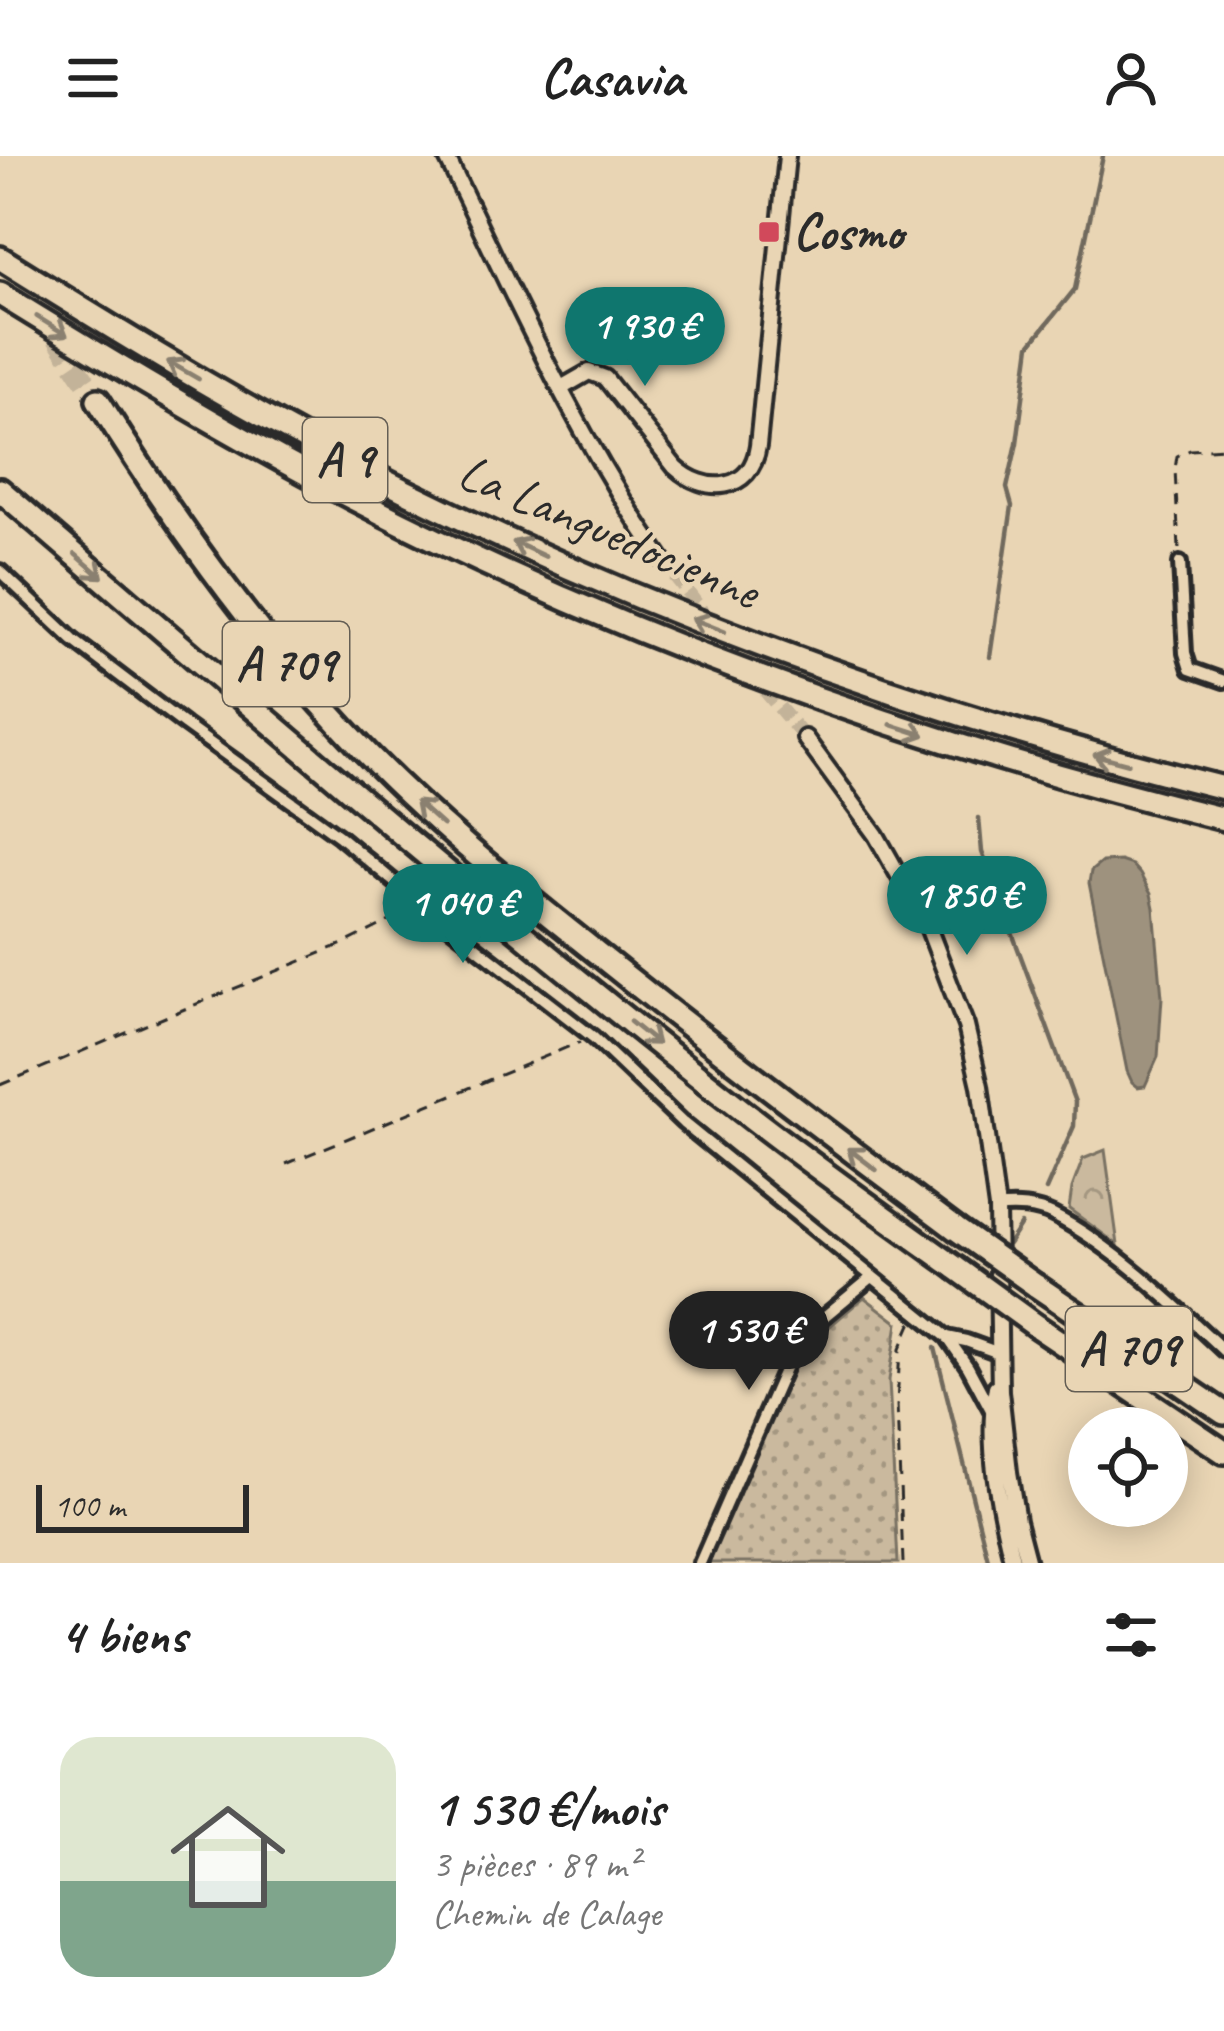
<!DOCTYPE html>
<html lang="fr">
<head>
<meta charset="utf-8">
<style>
  body { margin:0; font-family:Caveat,sans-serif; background:#f2f2f2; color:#222; height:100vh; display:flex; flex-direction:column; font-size:45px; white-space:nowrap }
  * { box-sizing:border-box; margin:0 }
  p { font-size:39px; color:#767676 }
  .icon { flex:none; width:66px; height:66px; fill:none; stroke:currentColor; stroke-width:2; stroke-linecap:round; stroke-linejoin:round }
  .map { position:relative; height:1407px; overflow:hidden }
  .side { display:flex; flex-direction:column; background:#fff; flex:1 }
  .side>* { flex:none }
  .controls { position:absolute; left:1068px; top:1251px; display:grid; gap:24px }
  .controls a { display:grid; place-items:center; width:120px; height:120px; border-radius:50%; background:#fff; box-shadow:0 6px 30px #0003; font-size:60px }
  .scale { position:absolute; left:36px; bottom:30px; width:213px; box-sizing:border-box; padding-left:12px; border:6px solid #2b2b2b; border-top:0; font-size:33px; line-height:42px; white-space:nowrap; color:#2b2b2b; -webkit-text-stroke:9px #e9d5b4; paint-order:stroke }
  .price { position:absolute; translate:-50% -102px; padding:0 27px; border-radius:42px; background:#0f766e; color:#fff; font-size:39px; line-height:78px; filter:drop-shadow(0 3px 6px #0008) }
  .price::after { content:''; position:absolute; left:50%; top:72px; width:36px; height:27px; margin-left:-18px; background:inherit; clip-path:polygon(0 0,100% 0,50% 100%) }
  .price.on { background:#222; color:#fff }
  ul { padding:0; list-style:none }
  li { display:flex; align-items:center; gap:36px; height:300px; padding:0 60px }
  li+li { border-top:3px solid #e0e0e0 }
  li span { display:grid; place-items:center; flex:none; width:336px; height:240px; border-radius:36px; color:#555 }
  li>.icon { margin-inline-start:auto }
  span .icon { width:144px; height:144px; fill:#fffc; stroke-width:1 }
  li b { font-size:51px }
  h2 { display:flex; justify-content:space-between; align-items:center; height:144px; padding:0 60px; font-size:51px }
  header { display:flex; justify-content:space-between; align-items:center; height:156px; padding:0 60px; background:#fff; font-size:54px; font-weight:800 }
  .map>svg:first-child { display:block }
</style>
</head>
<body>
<header><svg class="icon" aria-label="menu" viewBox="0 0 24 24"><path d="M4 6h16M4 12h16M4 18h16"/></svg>Casavia<svg class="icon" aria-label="person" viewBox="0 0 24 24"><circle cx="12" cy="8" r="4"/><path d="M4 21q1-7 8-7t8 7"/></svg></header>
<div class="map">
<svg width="1224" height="1407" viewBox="0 0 1224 1407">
  <defs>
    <pattern id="grass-dots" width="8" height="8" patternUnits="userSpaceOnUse" patternTransform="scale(3)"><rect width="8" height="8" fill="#cab99e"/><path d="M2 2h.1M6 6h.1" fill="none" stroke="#a49781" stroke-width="1.8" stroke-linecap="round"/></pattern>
    <pattern id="forest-crowns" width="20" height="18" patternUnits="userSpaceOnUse" patternTransform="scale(3)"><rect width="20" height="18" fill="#cab99e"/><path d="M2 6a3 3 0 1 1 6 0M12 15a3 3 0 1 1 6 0" fill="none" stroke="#a49781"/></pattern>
  </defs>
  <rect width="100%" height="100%" fill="#e9d5b4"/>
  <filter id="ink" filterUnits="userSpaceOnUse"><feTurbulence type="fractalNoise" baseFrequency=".00833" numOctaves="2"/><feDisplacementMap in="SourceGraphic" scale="24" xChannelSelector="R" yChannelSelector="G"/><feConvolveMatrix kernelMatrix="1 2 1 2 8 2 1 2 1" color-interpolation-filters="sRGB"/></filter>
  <g filter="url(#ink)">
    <!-- grass -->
    <path fill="url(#grass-dots)" stroke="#7a7264" stroke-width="3" d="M864,1141L898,1167L889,1224L898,1407H708L717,1380L802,1194Z"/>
    <!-- forest -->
    <path fill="url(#forest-crowns)" stroke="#7a7264" stroke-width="3" d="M1105,994L1118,1089L1069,1053L1072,1032L1083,1003Z"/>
    <!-- water -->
    <path fill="#9e927e" stroke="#70695d" stroke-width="3" d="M1120,705L1132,709L1140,718L1151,738L1154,752L1162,841L1158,901L1145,930L1138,931L1132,926L1127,915L1089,727L1091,715L1102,706Z"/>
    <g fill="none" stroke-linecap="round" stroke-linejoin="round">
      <!-- stream -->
      <path stroke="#70695d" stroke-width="4.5" d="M990,501L1012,350L1007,332L1017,287L1030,189L1075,133L1103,0
        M979,662L982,696L1075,946L1074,970L1046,1034
        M1008,1088L1021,1068
        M935,1192L989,1407"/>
      <!-- tertiary-tunnel -->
      <path stroke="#c3b399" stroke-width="14" stroke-dasharray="14 7" stroke-linecap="butt" d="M662,403L745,511L805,582"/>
      <!-- motorway-tunnel -->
      <path stroke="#c3b399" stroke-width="21" stroke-dasharray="21 10" stroke-linecap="butt" d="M6,104L98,244"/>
      <defs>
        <path id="minor" d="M1180,407L1185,497L1190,513L1224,525
          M0,415L73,484L185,569L339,680L422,749L593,881L683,967L947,1181L968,1211L991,1254
          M997,1052C1014,1049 1037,1051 1053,1059C1112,1089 1175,1149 1224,1195
          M947,1181L966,1185L999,1197
          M700,1407L792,1196L807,1175L872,1121"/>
        <path id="tertiary" d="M446,0C513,137 575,279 662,403
          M561,232L589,216L605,222L675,311C705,339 751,337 758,290L787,0
          M805,582L876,679L928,771L966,870L980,930L997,1052L1000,1235L1009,1316L1017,1365L1028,1407
          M996,1231C986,1290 999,1350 1013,1407"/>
        <path id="motorway" d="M0,102C131,184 264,265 403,334C665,464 940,562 1224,632
          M0,138C142,226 285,311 436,384C688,505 953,597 1224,663
          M98,244C171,361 249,471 343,572C421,657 511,729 602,801C718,894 836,984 956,1073
          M0,334C245,545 489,758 744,956C813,1010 885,1061 956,1112
          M1035,1129L1224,1257
          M1036,1170L1224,1296"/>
      </defs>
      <!-- minor casing -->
      <use href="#minor" stroke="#2b2b2b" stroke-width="20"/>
      <!-- tertiary casing -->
      <use href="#tertiary" stroke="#2b2b2b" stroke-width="22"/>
      <!-- motorway casing -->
      <use href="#motorway" stroke="#2b2b2b" stroke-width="30"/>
      <!-- path -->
      <path stroke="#2b2b2b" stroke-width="3" stroke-dasharray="12 9" stroke-linecap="butt" d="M1179,393L1175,313L1177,300L1190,294L1224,292
        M0,929L345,787L410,755
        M286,1008L580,886
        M903,1407L897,1248L900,1193L912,1166"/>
      <!-- minor -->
      <use href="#minor" stroke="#e9d5b4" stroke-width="10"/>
      <!-- tertiary -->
      <use href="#tertiary" stroke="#e9d5b4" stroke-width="14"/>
      <!-- motorway -->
      <use href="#motorway" stroke="#e9d5b4" stroke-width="21"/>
      <defs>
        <path id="motorway-bridge" d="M956,1073L1035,1129
          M956,1112L1036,1170"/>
      </defs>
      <!-- motorway-bridge casing -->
      <use href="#motorway-bridge" stroke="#2b2b2b" stroke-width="30" stroke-linecap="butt"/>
      <!-- motorway-bridge -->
      <use href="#motorway-bridge" stroke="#e9d5b4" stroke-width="21"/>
    </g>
    <!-- one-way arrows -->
    <defs><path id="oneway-shaft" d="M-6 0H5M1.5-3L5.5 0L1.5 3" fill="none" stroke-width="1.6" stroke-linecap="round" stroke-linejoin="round" transform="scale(3)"/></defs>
    <g stroke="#8a8070">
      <use href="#oneway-shaft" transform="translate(52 170) rotate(32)"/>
      <use href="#oneway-shaft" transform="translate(183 214) rotate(-150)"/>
      <use href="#oneway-shaft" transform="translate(529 393) rotate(-155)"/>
      <use href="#oneway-shaft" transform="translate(89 410) rotate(41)"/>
      <use href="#oneway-shaft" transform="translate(708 469) rotate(-158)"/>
      <use href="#oneway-shaft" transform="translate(908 574) rotate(18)"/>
      <use href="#oneway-shaft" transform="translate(1111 603) rotate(-165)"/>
      <use href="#oneway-shaft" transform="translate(429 657) rotate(-138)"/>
      <use href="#oneway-shaft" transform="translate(644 877) rotate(39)"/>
      <use href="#oneway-shaft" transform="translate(862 1003) rotate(-143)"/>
    </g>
  </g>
  <!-- markers -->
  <rect fill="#d1495b" stroke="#e9d5b4" stroke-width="4.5" x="757" y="64" width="24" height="24" rx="6"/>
  <g text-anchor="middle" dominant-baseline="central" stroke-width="9" stroke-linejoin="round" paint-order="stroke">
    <!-- shield labels -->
    <g fill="#e9d5b4" stroke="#645e54" stroke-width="3">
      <rect x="303" y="262" width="84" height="84" rx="9"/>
      <rect x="223" y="466" width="126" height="84" rx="9"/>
      <rect x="1066" y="1151" width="126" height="84" rx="9"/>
    </g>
    <g font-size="48" font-weight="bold" fill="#2b2b2b">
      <text x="345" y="304">A 9</text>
      <text x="286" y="508">A 709</text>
      <text x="1129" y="1193">A 709</text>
    </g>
    <!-- poi labels -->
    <g font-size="51" font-weight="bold" fill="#2b2b2b" stroke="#e9d5b4" text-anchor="start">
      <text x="793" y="76">Cosmo</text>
    </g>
    <!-- street labels -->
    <g font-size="51" fill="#2b2b2b" stroke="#e9d5b4">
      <text transform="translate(609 375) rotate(23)">La Languedocienne</text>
    </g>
  </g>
</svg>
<div class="controls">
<a><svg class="icon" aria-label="locate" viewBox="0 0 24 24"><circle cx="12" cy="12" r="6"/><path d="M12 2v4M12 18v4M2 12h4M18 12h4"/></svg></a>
</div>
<div class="scale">100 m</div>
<b class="price" style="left:645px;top:233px">1 930 €</b>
<b class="price" style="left:967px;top:802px">1 850 €</b>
<b class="price" style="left:463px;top:810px">1 040 €</b>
<b class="price on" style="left:749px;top:1237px">1 530 €</b>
</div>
<section class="side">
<h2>4 biens<svg class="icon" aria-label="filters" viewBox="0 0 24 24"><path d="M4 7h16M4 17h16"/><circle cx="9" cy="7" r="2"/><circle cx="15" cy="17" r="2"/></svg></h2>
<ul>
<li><span style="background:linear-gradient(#dfe7d0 60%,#7fa58c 0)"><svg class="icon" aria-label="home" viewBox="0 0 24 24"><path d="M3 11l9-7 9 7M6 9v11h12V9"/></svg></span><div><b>1 530 €/mois</b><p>3 pièces · 89 m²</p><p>Chemin de Calage</p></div></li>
</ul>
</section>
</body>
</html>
